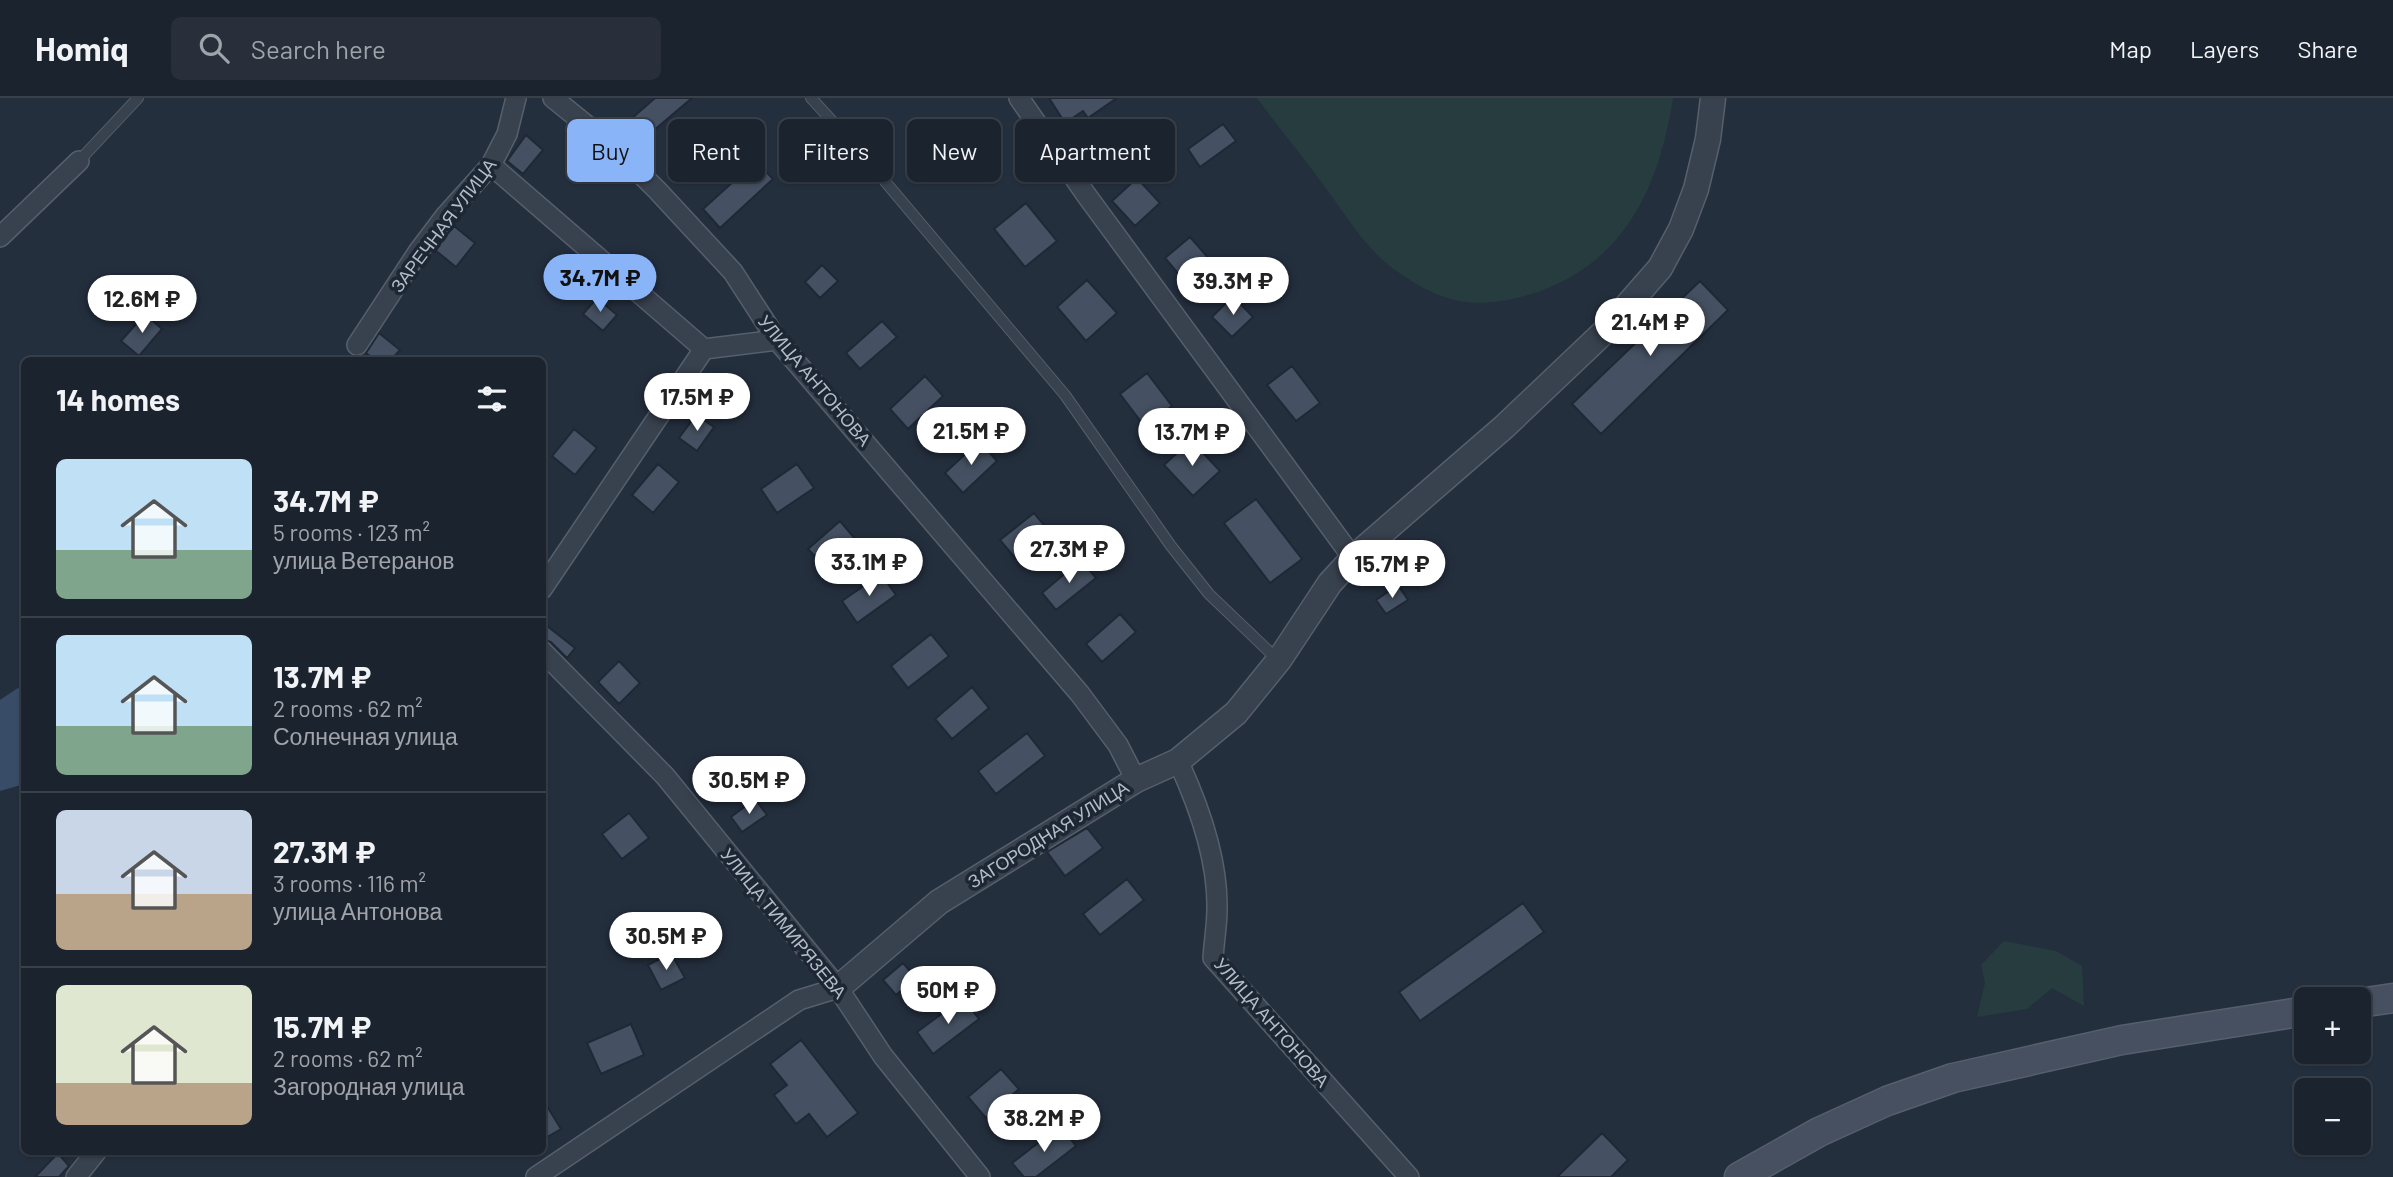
<!DOCTYPE html>
<html lang="en">
<head>
<meta charset="utf-8">
<style>
  body { margin:0; font-family:Barlow,sans-serif; background:#282f3a; color:#f1f3f6; height:100vh; display:flex; flex-direction:column; font-size:26px; white-space:nowrap }
  * { box-sizing:border-box; margin:0 }
  p { font-size:23px; color:#a0a4aa }
  .icon { flex:none; width:38px; height:38px; fill:none; stroke:currentColor; stroke-width:2; stroke-linecap:round; stroke-linejoin:round }
  .map { position:relative; flex:1; overflow:hidden }
  .panel { position:absolute; left:21px; top:259px; width:525px; height:798px; display:flex; flex-direction:column; background:#1b232e; border-radius:10px; box-shadow:0 2px 5px #0004,0 0 0 2px #39404a }
  .panel>* { flex:none }
  .guide { position:absolute; left:567px; top:21px; width:665px; height:63px; display:flex; gap:14px }
  .tools { position:absolute; left:2294px; top:889px; display:grid; gap:14px }
  .tools a { display:grid; place-items:center; width:77px; height:77px; border-radius:10px; background:#1b232e; box-shadow:0 2px 5px #0004,0 0 0 2px #39404a; font-size:35px }
  .price { position:absolute; translate:-50% -60px; padding:0 16px; border-radius:24px; background:#fff; color:#222; font-size:23px; line-height:46px; filter:drop-shadow(0 2px 4px #0008) }
  .price::after { content:''; position:absolute; left:50%; top:42px; width:21px; height:16px; margin-left:-10px; background:inherit; clip-path:polygon(0 0,100% 0,50% 100%) }
  .price.active { background:#8ab4f8; color:#111 }
  ul { padding:0; list-style:none }
  li { display:flex; align-items:center; gap:21px; height:175px; padding:0 35px }
  li+li { border-top:2px solid #39404a }
  li span { display:grid; place-items:center; flex:none; width:196px; height:140px; border-radius:10px; color:#555 }
  li>.icon { margin-inline-start:auto }
  span .icon { width:84px; height:84px; fill:#fffc; stroke-width:1 }
  li b { font-size:30px }
  h2 { display:flex; justify-content:space-between; align-items:center; height:84px; padding:0 35px; font-size:30px }
  .chip { padding:0 24px; border-radius:10px; background:#1b232e; box-shadow:0 2px 5px #0004,0 0 0 2px #39404a; font-size:24px; line-height:63px }
  .chip.active { background:#8ab4f8; color:#111 }
  header { display:flex; align-items:center; gap:42px; box-sizing:border-box; height:98px; padding:0 35px; background:#1b232e; border-bottom:2px solid #39404a }
  header strong { font-size:33px }
  nav { display:flex; gap:38px; margin-inline-start:auto; font-size:24px }
  .search { width:490px; height:63px; background:#282f3a; display:flex; align-items:center; gap:18px; box-sizing:border-box; padding:0 24px; border-radius:10px; color:#a0a4aa; font-size:26px }
  .map>svg:first-child { display:block }
</style>
</head>
<body>
<header>
<strong>Homiq</strong>
<div class="search"><svg class="icon" aria-label="search" viewBox="0 0 24 24"><circle cx="10" cy="10" r="6"/><path d="M15 15l6 6"/></svg>Search here</div>
<nav><a>Map</a><a>Layers</a><a>Share</a></nav>
</header>
<div class="map">
<svg width="2393" height="1079" viewBox="0 0 2393 1079">
  <rect width="100%" height="100%" fill="#242f3e"/>
  <!-- green -->
  <path fill="#263c3f" d="M1257,0H1673C1659,91 1623,169 1528,197C1474,212 1444,206 1398,174C1366,153 1345,115 1322,85C1301,56 1278,29 1257,0Z
    M2004,843L2056,853L2082,868L2084,908L2052,890L2027,911L1977,919L1985,885L1981,867Z"/>
  <!-- water -->
  <path fill="#394c67" d="M18,590L24,593V686L0,693V602Z"/>
  <!-- building -->
  <path fill="#455162" stroke="#1f2835" stroke-width="2" d="M655,0H692L646,39L631,21Z
    M1049,0H1117L1088,20L1083,13L1065,25Z
    M957,22L991,57L964,83L931,48Z
    M1223,26L1236,43L1200,69L1188,51Z
    M526,37L543,52L523,76L507,63Z
    M756,63L773,81L720,130L703,111Z
    M1137,80L1160,105L1135,128L1112,103Z
    M1026,105L1057,143L1025,169L994,131Z
    M454,128L475,145L456,169L435,152Z
    M1190,139L1211,163L1186,185L1165,160Z
    M822,167L838,183L820,200L805,184Z
    M1087,182L1117,215L1086,243L1057,209Z
    M1700,183L1728,212L1601,336L1572,306Z
    M1233,198L1253,219L1232,239L1212,219Z
    M597,200L617,217L603,233L583,216Z
    M145,216L162,231L139,258L121,243Z
    M882,223L897,239L860,271L846,255Z
    M379,235L400,252L391,262H375L366,255Z
    M1292,268L1320,305L1296,323L1267,287Z
    M1147,275L1172,308L1145,329L1120,296Z
    M925,278L943,298L908,331L890,311Z
    M696,317L714,329L697,353L679,340Z
    M574,331L597,350L575,377L552,358Z
    M1191,342L1220,373L1193,398L1164,367Z
    M979,343L997,363L963,395L945,375Z
    M658,366L679,384L653,415L632,397Z
    M797,366L814,390L777,415L761,391Z
    M1256,401L1302,461L1270,485L1224,425Z
    M1034,415L1049,433L1015,460L1000,442Z
    M840,423L856,442L825,469L808,451Z
    M1426,456L1440,477L1423,488L1409,467Z
    M1081,462L1096,480L1056,512L1042,495Z
    M881,476L896,497L857,525L842,503Z
    M1398,487L1408,502L1386,516L1376,502Z
    M1120,516L1136,534L1102,564L1086,546Z
    M542,524L575,550L567,560L551,544L542,541Z
    M931,536L949,558L908,590L891,568Z
    M619,563L640,585L619,606L598,584Z
    M972,589L989,610L952,641L935,621Z
    M1027,635L1045,658L996,696L978,673Z
    M755,701L767,717L742,734L731,719Z
    M629,715L649,740L622,761L602,736Z
    M1087,730L1103,750L1065,778L1047,754Z
    M1127,781L1144,802L1100,837L1083,816Z
    M1523,805L1544,834L1420,923L1399,894Z
    M671,855L685,880L661,892L648,867Z
    M903,865L916,880L896,897L883,882Z
    M963,900L979,921L933,956L917,934Z
    M631,926L644,957L601,976L587,945Z
    M801,942L858,1015L827,1039L809,1016L796,1026L774,997L787,987L770,966Z
    M1001,971L1019,991L986,1020L968,999Z
    M542,1000L561,1031L542,1042Z
    M1060,1028L1076,1048L1036,1079H1024L1012,1065Z
    M1602,1035L1628,1062L1611,1079H1557Z
    M58,1055L69,1068L59,1079H35Z"/>
  <g fill="none" stroke-linecap="round" stroke-linejoin="round">
    <defs>
      <path id="service" d="M811,0L856,49L1065,297L1171,448L1209,496L1278,562
        M79,63L138,0"/>
      <path id="minor" d="M553,0L611,47L657,92L733,174L777,242L1080,596L1118,647L1136,682
        M1019,0L1087,98L1353,460
        M491,67L704,251
        M0,139L79,63
        M357,247L418,154L446,117L491,67L507,36L516,0
        M542,491L704,251L777,242
        M542,553L665,678L838,890L883,958L980,1079
        M1178,663C1199,708 1218,760 1217,811C1217,827 1214,844 1213,860L1409,1079
        M76,1079L96,1054
        M536,1079L799,902L838,890"/>
      <path id="tertiary" d="M838,890L939,804L1136,682L1178,663L1236,615L1279,562L1330,485L1353,460L1504,329L1604,234L1660,170L1681,131L1696,91L1708,41L1713,0"/>
      <path id="secondary" d="M2359,905L2393,900
        M1739,1079L1819,1034L1887,1003L1953,980L2122,942L2306,913"/>
    </defs>
    <!-- service casing -->
    <use href="#service" stroke="#565f6c" stroke-width="12"/>
    <!-- minor casing -->
    <use href="#minor" stroke="#565f6c" stroke-width="22"/>
    <!-- tertiary casing -->
    <use href="#tertiary" stroke="#565f6c" stroke-width="27"/>
    <!-- secondary casing -->
    <use href="#secondary" stroke="#565f6c" stroke-width="31"/>
    <!-- service -->
    <use href="#service" stroke="#38414e" stroke-width="10"/>
    <!-- minor -->
    <use href="#minor" stroke="#38414e" stroke-width="19"/>
    <!-- tertiary -->
    <use href="#tertiary" stroke="#38414e" stroke-width="24"/>
    <!-- secondary -->
    <use href="#secondary" stroke="#465061" stroke-width="28"/>
  </g>
  <g text-anchor="middle" dominant-baseline="central" stroke-width="7" stroke-linejoin="round" paint-order="stroke">
    <!-- street labels -->
    <g font-size="18" fill="#b4bcc9" stroke="#1d2633">
      <text transform="translate(443 127) rotate(-53)">ЗАРЕЧНАЯ УЛИЦА</text>
      <text transform="translate(815 282) rotate(50)">УЛИЦА АНТОНОВА</text>
      <text transform="translate(1048 736) rotate(-32)">ЗАГОРОДНАЯ УЛИЦА</text>
      <text transform="translate(784 825) rotate(51)">УЛИЦА ТИМИРЯЗЕВА</text>
      <text transform="translate(1272 924) rotate(49)">УЛИЦА АНТОНОВА</text>
    </g>
  </g>
</svg>
<div class="tools">
<a>+</a>
<a>−</a>
</div>
<b class="price active" style="left:600px;top:216px">34.7M ₽</b>
<b class="price" style="left:1233px;top:219px">39.3M ₽</b>
<b class="price" style="left:142px;top:237px">12.6M ₽</b>
<b class="price" style="left:1650px;top:260px">21.4M ₽</b>
<b class="price" style="left:697px;top:335px">17.5M ₽</b>
<b class="price" style="left:971px;top:369px">21.5M ₽</b>
<b class="price" style="left:1192px;top:370px">13.7M ₽</b>
<b class="price" style="left:1069px;top:487px">27.3M ₽</b>
<b class="price" style="left:869px;top:500px">33.1M ₽</b>
<b class="price" style="left:1392px;top:502px">15.7M ₽</b>
<b class="price" style="left:749px;top:718px">30.5M ₽</b>
<b class="price" style="left:666px;top:874px">30.5M ₽</b>
<b class="price" style="left:948px;top:928px">50M ₽</b>
<b class="price" style="left:1044px;top:1056px">38.2M ₽</b>
<div class="guide">
<a class="chip active">Buy</a>
<a class="chip">Rent</a>
<a class="chip">Filters</a>
<a class="chip">New</a>
<a class="chip">Apartment</a>
</div>
<section class="panel">
<h2>14 homes<svg class="icon" aria-label="filters" viewBox="0 0 24 24"><path d="M4 7h16M4 17h16"/><circle cx="9" cy="7" r="2"/><circle cx="15" cy="17" r="2"/></svg></h2>
<ul>
<li><span style="background:linear-gradient(#bfe0f5 65%,#7fa58c 0)"><svg class="icon" aria-label="home" viewBox="0 0 24 24"><path d="M3 11l9-7 9 7M6 9v11h12V9"/></svg></span><div><b>34.7M ₽</b><p>5 rooms · 123 m²</p><p>улица Ветеранов</p></div></li>
<li><span style="background:linear-gradient(#bfe0f5 65%,#7fa58c 0)"><svg class="icon" aria-label="home" viewBox="0 0 24 24"><path d="M3 11l9-7 9 7M6 9v11h12V9"/></svg></span><div><b>13.7M ₽</b><p>2 rooms · 62 m²</p><p>Солнечная улица</p></div></li>
<li><span style="background:linear-gradient(#c9d6e8 60%,#b9a48a 0)"><svg class="icon" aria-label="home" viewBox="0 0 24 24"><path d="M3 11l9-7 9 7M6 9v11h12V9"/></svg></span><div><b>27.3M ₽</b><p>3 rooms · 116 m²</p><p>улица Антонова</p></div></li>
<li><span style="background:linear-gradient(#dfe7d0 70%,#b9a48a 0)"><svg class="icon" aria-label="home" viewBox="0 0 24 24"><path d="M3 11l9-7 9 7M6 9v11h12V9"/></svg></span><div><b>15.7M ₽</b><p>2 rooms · 62 m²</p><p>Загородная улица</p></div></li>
</ul>
</section>
</div>
</body>
</html>
